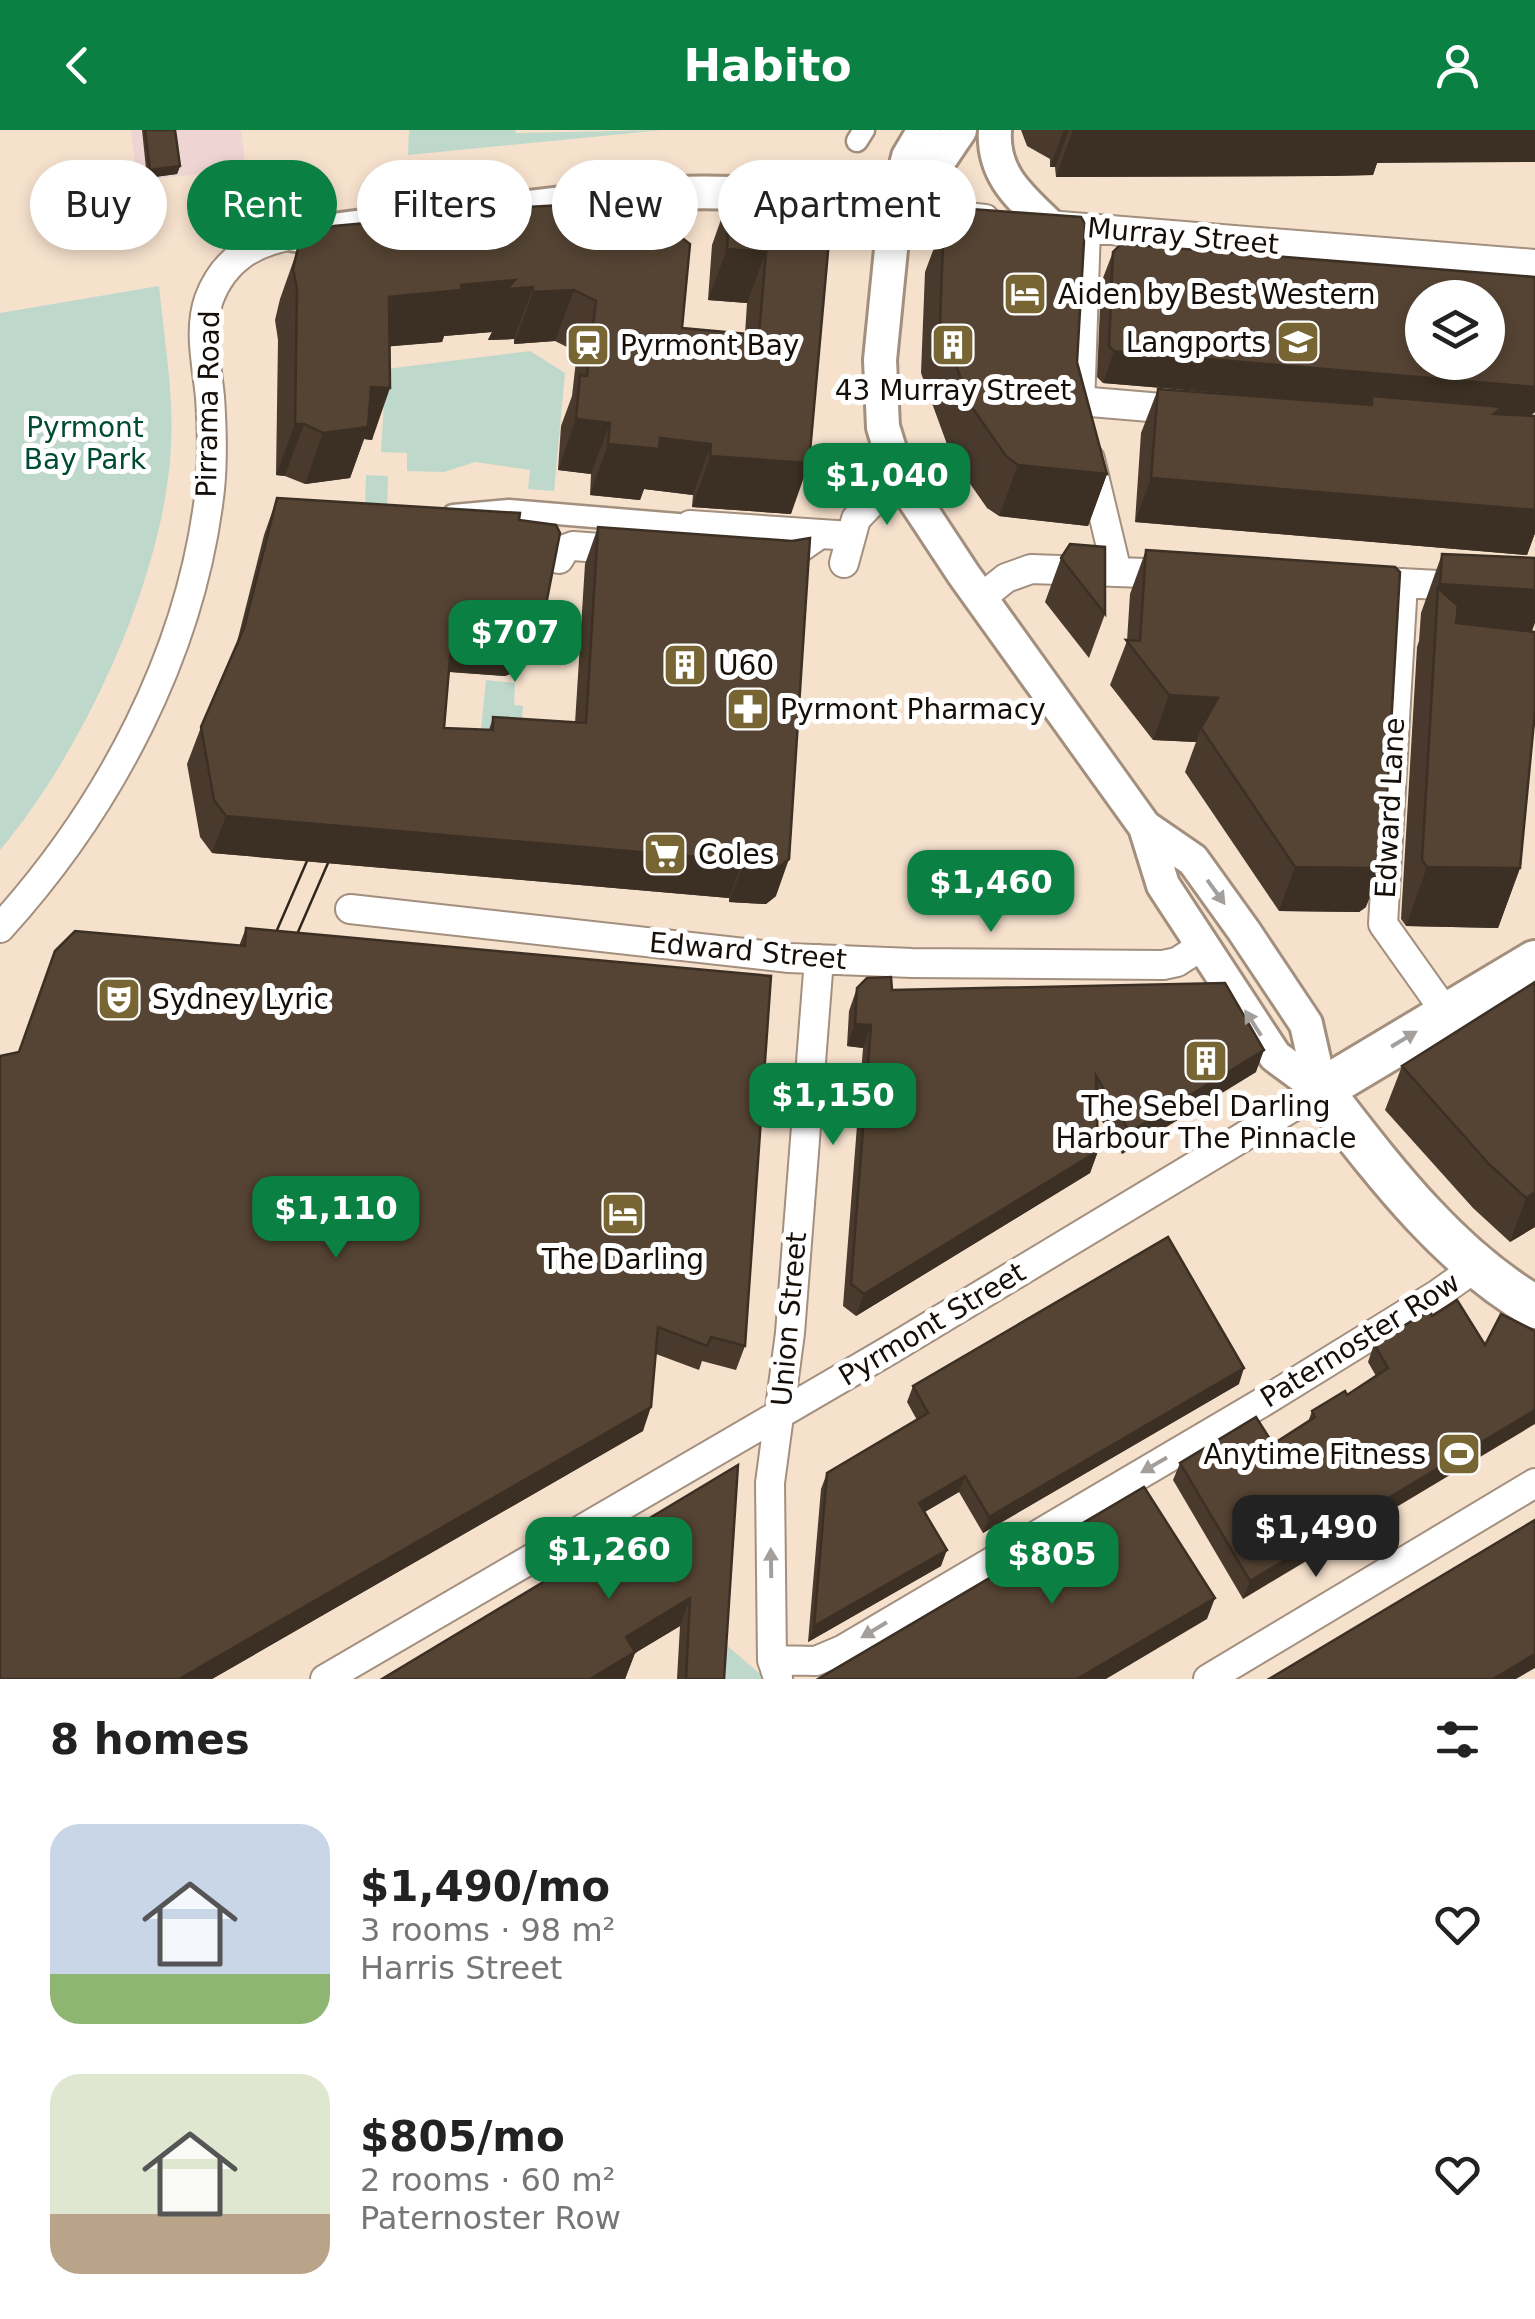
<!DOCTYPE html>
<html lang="en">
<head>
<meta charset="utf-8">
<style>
  body { margin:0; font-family:"DejaVu Sans",sans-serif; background:#f2f2f2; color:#222; height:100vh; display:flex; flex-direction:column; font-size:38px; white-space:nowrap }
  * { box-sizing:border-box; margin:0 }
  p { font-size:32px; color:#767676 }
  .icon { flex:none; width:55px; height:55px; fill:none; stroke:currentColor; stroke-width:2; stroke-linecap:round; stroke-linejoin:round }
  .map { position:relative; height:1549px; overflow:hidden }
  .details { display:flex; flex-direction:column; background:#fff; flex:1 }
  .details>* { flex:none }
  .guide { position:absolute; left:30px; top:30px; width:1000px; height:90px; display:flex; gap:20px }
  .tools { position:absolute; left:1405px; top:150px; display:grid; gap:20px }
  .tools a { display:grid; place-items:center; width:100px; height:100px; border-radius:50%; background:#fff; box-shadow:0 5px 15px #0003; font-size:50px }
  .price { position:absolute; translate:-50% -85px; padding:0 22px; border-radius:20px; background:#0b8043; color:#fff; font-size:32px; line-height:65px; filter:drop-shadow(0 2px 5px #0008) }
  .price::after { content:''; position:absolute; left:50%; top:60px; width:30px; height:22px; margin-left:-15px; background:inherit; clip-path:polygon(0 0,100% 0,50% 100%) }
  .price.on { background:#222; color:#fff }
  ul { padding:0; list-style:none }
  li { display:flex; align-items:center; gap:30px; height:250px; padding:0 50px }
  li span { display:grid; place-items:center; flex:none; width:280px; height:200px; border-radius:30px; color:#555 }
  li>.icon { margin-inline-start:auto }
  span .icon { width:120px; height:120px; fill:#fffc; stroke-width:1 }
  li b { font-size:42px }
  h2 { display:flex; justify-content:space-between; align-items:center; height:120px; padding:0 50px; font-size:42px }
  .pill { padding:0 35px; border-radius:45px; background:#fff; box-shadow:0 5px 15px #0003; font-size:35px; line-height:90px }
  .pill.on { background:#0b8043; color:#fff }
  header { display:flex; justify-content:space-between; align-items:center; height:130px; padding:0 50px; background:#0b8043; color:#fff; font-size:45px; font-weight:700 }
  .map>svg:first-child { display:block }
</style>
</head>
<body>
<header><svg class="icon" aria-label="back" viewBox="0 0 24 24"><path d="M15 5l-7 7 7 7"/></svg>Habito<svg class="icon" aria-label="person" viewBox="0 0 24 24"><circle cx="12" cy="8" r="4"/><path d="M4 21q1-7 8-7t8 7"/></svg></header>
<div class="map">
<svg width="1535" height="1549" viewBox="0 0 1535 1549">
  <rect width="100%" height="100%" fill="#f6e1cd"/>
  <!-- industrial -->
  <path fill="#eed4d2" d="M131,0H241L246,40L137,50Z"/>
  <!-- green -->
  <path fill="#bed8cb" d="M409,0H515L516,3L663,0L408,25Z
    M159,156C164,208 174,264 171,316C165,446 83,622 0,720V183Z
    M530,221L565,243L554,361L528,359L530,340L475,332L444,342L407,341V323L381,322L386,239Z
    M366,345L388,346L387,385L365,384Z
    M486,550L515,553L514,575L523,576L519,623L479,620Z
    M718,1508L766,1549H715Z"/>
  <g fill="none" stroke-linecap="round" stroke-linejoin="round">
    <defs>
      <path id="pedestrian" d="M857,11L864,0
        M453,385L509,380L690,395"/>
      <path id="minor" d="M895,79L985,89
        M1048,95L1535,134
        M1079,271L1185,280
        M1080,277L1086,98
        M1090,329L1117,442
        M690,395L851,406
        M559,429L565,419L573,416L628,420
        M781,431L820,404
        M844,433L856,389L898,345
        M1362,451L1535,460
        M1403,453L1383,794L1447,884
        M981,468L1006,448L1031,439L1174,444
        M350,779L789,828L912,833L1163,835L1177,832L1202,816
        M0,798C109,678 192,522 210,359C213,329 212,297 210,267C207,236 198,200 209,169C224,129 254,111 295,105
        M772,1530L816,1531L842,1520L1268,1269L1438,1164L1476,1137
        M778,1548L772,1530L770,1353L790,1203L819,829
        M325,1549L888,1221L1321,960
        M1208,1549L1535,1353"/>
      <path id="tertiary" d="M924,0L908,27L895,79L880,230L883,297L898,345L964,445L1145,697L1163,755L1275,926L1321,960
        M995,0C992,44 1019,66 1048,94
        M898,75L935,37L960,0
        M496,81C555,74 613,66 672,63C747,60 821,68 895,79
        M295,105L363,96
        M1145,697L1193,730L1244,801L1306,894L1321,960"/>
      <path id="primary" d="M1535,832L1321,960C1383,1040 1447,1126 1535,1177"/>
    </defs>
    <!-- pedestrian casing -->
    <use href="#pedestrian" stroke="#a38f7d" stroke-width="25"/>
    <!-- minor casing -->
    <use href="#minor" stroke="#a38f7d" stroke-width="32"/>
    <!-- tertiary casing -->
    <use href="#tertiary" stroke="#a38f7d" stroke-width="38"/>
    <!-- primary casing -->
    <use href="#primary" stroke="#a38f7d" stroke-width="48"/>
    <!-- pedestrian -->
    <use href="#pedestrian" stroke="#fff" stroke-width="20"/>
    <!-- minor -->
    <use href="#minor" stroke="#fff" stroke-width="28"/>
    <!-- tertiary -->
    <use href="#tertiary" stroke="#fff" stroke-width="32"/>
    <!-- primary -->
    <use href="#primary" stroke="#fff" stroke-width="42"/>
    <!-- tram -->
    <path stroke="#2f261f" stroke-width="2.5" d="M267,823L307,731
      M288,825L328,733"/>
  </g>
  <!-- wall -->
  <path fill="#493a2d" d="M142,0H175L180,36L177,44L147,48Z
    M1021,0H1535L1377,33L1373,45L1328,46L1056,47L1055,37H1050V29L1027,16Z
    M730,64L823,69L791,384L692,377L693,365L644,359L640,370L590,365L591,344L558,340L561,296L572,266L577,222L555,211L514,214V209L488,210L492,202L444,206L442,212L390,216L372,310L364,309L350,348L305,354L285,346L276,345L278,210L275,190L280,169L298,118L471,84L473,80L682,198L745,204L747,173L708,170L712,115Z
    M944,91L1077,232L1107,344L1088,396L999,386L987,378L952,328L921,243L925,142Z
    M1113,122L1535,282L1530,286H1535V403L1527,425L1135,392L1141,303L1158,259L1305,270L1103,253L1097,247L1101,153Z
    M277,368L519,390L542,495L528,532L523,539L505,546L449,542L444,598L489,600L493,587L575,593L585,434L598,397L776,766L766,774L729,772V768L212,723L200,707L187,634L201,597L235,520L264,405Z
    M1146,420L1366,777L1359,782L1279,781L1185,642L1196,612L1153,610L1110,555L1127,511L1130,464Z
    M1442,424L1532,502L1520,738L1498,798L1406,796L1401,789L1417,517L1419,511L1421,483Z
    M1061,428L1105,484L1089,528L1045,472Z
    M246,798L745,1216L736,1240L702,1231L699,1240L656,1224L643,1301L212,1549H0L19,922L239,816Z
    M1535,852V1097L1510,1112L1473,1078L1385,980L1402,936Z
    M857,858L892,860L1256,942L1122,1024L1097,983L1098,1021L1090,1043L856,1186L843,1176L863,918L847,916L849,881Z
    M1432,1186L1485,1215L1535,1201L1243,1469L1173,1350L1180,1333L1273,1314L1308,1292L1312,1281L1347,1265L1376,1246L1368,1232L1374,1214Z
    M1239,1254L983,1403L959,1362L924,1382L941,1436L808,1512L821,1359L827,1343L917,1290L907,1272L913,1256Z
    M738,1335L724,1549H677L680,1496L635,1523L625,1549H382Z"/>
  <!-- shaded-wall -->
  <path fill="#3c3024" d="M1064,0H1069L1055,37H1050Z
    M1073,0H1535V32L1377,33L1373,45L1328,46L1056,47Z
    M180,36L177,44L147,48L150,40Z
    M727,119L766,122L747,173L708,170Z
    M515,150L533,157L514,209L488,210L492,202L444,206L442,212L371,218L389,167L461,155Z
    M574,160L555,211L514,214L533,162Z
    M1114,221L1535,257V282L1527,289L1372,266L1369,275L1103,253Z
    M371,257L390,258L372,310L364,309L350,348L305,354L323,303Z
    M576,289L610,293L591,344L558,340Z
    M295,294H304L285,346L276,345Z
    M660,308L711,314L693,365L644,359L640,370L590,365L608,314Z
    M710,326L809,333L791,384L692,377Z
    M1018,335L1107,344L1088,396L999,386Z
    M1151,348L1535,380V403L1527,425L1135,392Z
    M1440,454L1535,460V493L1525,520L1435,515L1438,460Z
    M542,495L528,532L523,539L505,546L439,541L452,504Z
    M1169,565L1218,568L1201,598L1196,612L1153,610Z
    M226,686L743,731L729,768L212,723Z
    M789,729L776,766L766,774L729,772L743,735Z
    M1383,733L1366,777L1359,782L1279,781L1295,737Z
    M1427,737L1520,738L1498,798L1406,796Z
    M855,894L871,895L863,918L847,916Z
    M1264,920L1256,942L1122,1024L1130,1002Z
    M1098,1021L1090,1043L856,1186L864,1164Z
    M1535,1062V1097L1510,1112L1526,1068Z
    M1244,1238L1239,1254L983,1403L989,1387Z
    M651,1277L643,1301L212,1549H179Z
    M1535,1280V1294L1243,1469L1250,1451Z
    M965,1346L959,1362L913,1389L919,1373Z
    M947,1420L941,1436L808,1512L814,1496Z
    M690,1468L680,1496L635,1523L625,1549H590L626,1507Z
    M1215,1468L1207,1489L1106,1549H1077Z
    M1535,1524V1538L1516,1549H1493Z"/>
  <!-- building -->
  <path fill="#554434" stroke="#3c3024" stroke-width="2.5" fill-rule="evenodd" d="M145,0H175L180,36L150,40Z
    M730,64L823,69L832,77L809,333L710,326L711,314L660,308L659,319L608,314L610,293L576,289L580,245L587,246L596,171L574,160L533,162V157L507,159L515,150L461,155V160L389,167L390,258L371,257L368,297L323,303L304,294H295L297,158L293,139L298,118L308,107L334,96L475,83L473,80L601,73L629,76L647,81L690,114L682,198L759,205L766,122L727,119Z
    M957,78L1081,87L1085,94L1077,232L1107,344L1018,335L1006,326L971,276L940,191L944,91Z
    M1121,114L1535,147V257L1114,221L1109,216L1113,122ZM1422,168H1488V232H1422Z
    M1158,259L1372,275V266L1502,277L1494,284L1535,286V380L1151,348Z
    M277,368L520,383L519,390L556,395L560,403L542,495L537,502L518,509L452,504L444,598L493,600V587L586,593L598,397L792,411L810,408L789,729L779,737L743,735V731L226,686L214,670L201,597L244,498Z
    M1070,414L1105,417V484L1061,428Z
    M1146,420L1395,437L1400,442L1383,733L1375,738L1295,737L1201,598L1218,568L1169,565L1126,510L1140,511Z
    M1442,424L1535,428V460L1440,454Z
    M1438,458L1458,476L1456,493L1535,502V581L1520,738L1427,737L1422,730Z
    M246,798L771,846L745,1216L711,1207L707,1216L658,1197L651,1277L179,1549H0V926L19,922L55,821L75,801L245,816Z
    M891,847L892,860L1225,853L1264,920L1130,1002L1096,946L1098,1021L864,1164L851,1154L871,895L855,894L857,858L867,848Z
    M1535,852V1062L1526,1068L1489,1034L1402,936Z
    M1168,1107L1244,1238L989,1387L965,1346L919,1373L947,1420L814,1496L827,1343L928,1283L913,1256Z
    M1457,1170L1485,1215L1501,1184L1535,1201V1280L1250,1451L1180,1333L1256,1287L1273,1314L1315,1287L1312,1281L1345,1261L1347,1265L1388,1238L1374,1214L1430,1180L1432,1186Z
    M738,1335L724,1549H686L690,1468L626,1507L635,1522L590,1549H382Z
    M1144,1357L1215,1468L1077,1549H818Z
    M1535,1390V1524L1493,1549H1269Z"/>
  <!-- one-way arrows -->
  <defs><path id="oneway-solid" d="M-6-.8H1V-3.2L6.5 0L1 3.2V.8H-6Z" transform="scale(2.5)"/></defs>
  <g fill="#a29f9d">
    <use href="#oneway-solid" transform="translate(1216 762) rotate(54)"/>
    <use href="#oneway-solid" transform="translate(1253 893) rotate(-123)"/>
    <use href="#oneway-solid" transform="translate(1404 909) rotate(-31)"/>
    <use href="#oneway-solid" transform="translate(1154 1335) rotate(150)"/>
    <use href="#oneway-solid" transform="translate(771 1433) rotate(-91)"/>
    <use href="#oneway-solid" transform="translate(874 1500) rotate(149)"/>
  </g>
  <!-- icons -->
  <defs>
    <symbol id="hotel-square" viewBox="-11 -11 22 22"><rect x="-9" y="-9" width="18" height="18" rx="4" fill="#776533" stroke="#fff"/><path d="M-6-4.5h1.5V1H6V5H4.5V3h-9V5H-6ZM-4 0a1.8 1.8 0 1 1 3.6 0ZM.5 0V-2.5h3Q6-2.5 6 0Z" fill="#fff"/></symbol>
    <symbol id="school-square" viewBox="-11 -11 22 22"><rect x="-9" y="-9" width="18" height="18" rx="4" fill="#776533" stroke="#fff"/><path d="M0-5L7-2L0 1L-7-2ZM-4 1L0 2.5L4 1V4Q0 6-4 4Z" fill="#fff"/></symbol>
    <symbol id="station-square" viewBox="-11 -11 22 22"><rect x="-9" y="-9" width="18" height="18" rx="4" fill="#776533" stroke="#fff"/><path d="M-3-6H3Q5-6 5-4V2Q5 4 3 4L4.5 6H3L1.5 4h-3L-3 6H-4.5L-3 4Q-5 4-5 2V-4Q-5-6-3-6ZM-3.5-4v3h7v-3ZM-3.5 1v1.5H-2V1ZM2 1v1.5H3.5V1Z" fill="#fff"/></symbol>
    <symbol id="building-square" viewBox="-11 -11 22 22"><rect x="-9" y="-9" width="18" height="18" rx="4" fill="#776533" stroke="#fff"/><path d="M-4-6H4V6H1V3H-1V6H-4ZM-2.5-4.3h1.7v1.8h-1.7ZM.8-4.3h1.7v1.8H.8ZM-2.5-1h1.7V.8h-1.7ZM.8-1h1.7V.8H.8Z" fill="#fff"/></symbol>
    <symbol id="pharmacy-square" viewBox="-11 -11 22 22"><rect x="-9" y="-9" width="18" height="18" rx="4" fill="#776533" stroke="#fff"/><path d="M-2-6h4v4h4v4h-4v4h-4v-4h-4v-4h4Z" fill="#fff"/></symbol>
    <symbol id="supermarket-square" viewBox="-11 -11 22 22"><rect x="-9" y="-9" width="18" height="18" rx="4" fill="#776533" stroke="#fff"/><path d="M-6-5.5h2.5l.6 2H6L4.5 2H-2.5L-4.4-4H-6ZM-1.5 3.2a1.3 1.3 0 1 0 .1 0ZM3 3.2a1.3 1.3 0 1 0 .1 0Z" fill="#fff"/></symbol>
    <symbol id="theatre-square" viewBox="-11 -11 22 22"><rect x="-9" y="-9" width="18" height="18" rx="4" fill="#776533" stroke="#fff"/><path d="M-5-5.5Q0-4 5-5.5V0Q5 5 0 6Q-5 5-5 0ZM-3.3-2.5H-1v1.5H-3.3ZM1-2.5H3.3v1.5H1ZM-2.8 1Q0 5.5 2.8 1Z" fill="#fff"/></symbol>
    <symbol id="stadium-square" viewBox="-11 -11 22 22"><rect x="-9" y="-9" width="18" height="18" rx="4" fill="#776533" stroke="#fff"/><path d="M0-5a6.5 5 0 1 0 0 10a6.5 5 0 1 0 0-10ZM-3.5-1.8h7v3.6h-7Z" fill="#fff"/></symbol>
  </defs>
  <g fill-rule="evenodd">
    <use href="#hotel-square" x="1000" y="139" width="50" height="50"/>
    <use href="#school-square" x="1273" y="187" width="50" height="50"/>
    <use href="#station-square" x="563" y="190" width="50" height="50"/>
    <use href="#building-square" x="928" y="190" width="50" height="50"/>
    <use href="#building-square" x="660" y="510" width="50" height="50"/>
    <use href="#pharmacy-square" x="723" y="554" width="50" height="50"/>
    <use href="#supermarket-square" x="640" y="699" width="50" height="50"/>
    <use href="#theatre-square" x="94" y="844" width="50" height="50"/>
    <use href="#building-square" x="1181" y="906" width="50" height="50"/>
    <use href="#hotel-square" x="598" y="1059" width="50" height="50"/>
    <use href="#stadium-square" x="1434" y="1299" width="50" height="50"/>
  </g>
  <g text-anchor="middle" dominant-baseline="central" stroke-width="10" stroke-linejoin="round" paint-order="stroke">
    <!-- street labels -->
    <g font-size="28" fill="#160f09" stroke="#fff">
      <text transform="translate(1183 106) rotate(5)">Murray Street</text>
      <text transform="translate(208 274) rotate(-89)">Pirrama Road</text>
      <text transform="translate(1390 678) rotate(-87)">Edward Lane</text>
      <text transform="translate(748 821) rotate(5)">Edward Street</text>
      <text transform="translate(789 1189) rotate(-85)">Union Street</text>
      <text transform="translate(932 1194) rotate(-31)">Pyrmont Street</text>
      <text transform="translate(1360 1210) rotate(-32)">Paternoster Row</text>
    </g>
    <!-- poi labels -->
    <g font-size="28" fill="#160f09" stroke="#fff" text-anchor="start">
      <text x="1058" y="164">Aiden by Best Western</text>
      <text x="1266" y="212" text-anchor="end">Langports</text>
      <text x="620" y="215">Pyrmont Bay</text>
      <text x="953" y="260" text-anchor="middle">43 Murray Street</text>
      <text x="718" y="535">U60</text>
      <text x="780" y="579">Pyrmont Pharmacy</text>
      <text x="698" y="724">Coles</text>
      <text x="152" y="869">Sydney Lyric</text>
      <text x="1206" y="976" text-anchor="middle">The Sebel Darling<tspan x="1206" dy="32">Harbour The Pinnacle</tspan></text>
      <text x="623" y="1129" text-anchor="middle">The Darling</text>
      <text x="1426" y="1324" text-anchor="end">Anytime Fitness</text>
    </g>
    <!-- park labels -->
    <g font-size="28" fill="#004b34" stroke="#fff">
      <text x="85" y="297">Pyrmont<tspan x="85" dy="32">Bay Park</tspan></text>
    </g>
  </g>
</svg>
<div class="tools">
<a><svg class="icon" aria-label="layers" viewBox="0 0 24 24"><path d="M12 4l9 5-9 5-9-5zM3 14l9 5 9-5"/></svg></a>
</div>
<b class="price" style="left:887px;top:398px">$1,040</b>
<b class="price" style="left:515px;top:555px">$707</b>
<b class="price" style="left:991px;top:805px">$1,460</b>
<b class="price" style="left:833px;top:1018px">$1,150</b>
<b class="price" style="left:336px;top:1131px">$1,110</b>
<b class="price on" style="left:1316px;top:1450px">$1,490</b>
<b class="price" style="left:609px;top:1472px">$1,260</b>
<b class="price" style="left:1052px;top:1477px">$805</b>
<div class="guide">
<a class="pill">Buy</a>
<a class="pill on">Rent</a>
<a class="pill">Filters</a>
<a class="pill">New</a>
<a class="pill">Apartment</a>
</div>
</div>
<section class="details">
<h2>8 homes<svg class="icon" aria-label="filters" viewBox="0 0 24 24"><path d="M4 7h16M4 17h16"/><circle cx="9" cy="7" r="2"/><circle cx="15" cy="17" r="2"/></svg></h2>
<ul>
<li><span style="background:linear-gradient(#c9d6e8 75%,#8fb573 0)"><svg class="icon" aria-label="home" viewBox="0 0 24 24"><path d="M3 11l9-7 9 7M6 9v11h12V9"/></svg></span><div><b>$1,490/mo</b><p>3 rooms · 98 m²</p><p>Harris Street</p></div><svg class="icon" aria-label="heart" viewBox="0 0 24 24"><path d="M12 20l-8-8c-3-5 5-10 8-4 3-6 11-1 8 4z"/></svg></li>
<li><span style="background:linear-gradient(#dfe7d0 70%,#b9a48a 0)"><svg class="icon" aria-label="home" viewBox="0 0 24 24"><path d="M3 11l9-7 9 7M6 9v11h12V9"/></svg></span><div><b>$805/mo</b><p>2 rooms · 60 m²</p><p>Paternoster Row</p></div><svg class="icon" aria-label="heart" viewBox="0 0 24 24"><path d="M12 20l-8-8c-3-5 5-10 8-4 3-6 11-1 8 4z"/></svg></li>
</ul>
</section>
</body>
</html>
